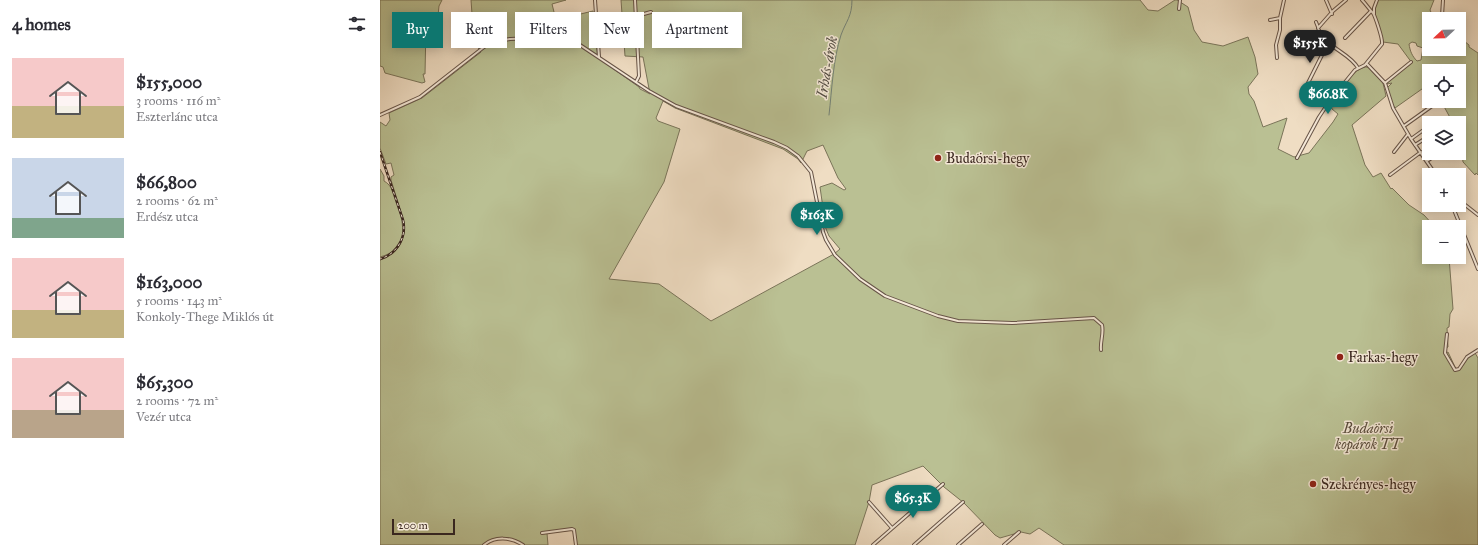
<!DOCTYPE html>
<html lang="en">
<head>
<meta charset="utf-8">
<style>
  body { margin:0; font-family:"IM FELL Great Primer",serif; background:#f7f7f7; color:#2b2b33; height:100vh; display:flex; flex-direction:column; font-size:15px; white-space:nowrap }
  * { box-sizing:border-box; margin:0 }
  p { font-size:13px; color:#7c7c81 }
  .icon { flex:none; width:22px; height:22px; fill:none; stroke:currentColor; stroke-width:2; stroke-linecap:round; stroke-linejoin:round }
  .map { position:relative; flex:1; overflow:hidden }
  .panel { display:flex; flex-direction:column; background:#fff; width:380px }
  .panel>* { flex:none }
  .hud { position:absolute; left:12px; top:12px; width:380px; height:36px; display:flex; gap:8px }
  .needle { width:26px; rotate:248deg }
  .fabs { position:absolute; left:1042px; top:12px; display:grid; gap:8px }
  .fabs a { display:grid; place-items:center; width:44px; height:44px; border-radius:0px; background:#fff; box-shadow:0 2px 10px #0003; font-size:20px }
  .scale { position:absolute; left:12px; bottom:10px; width:63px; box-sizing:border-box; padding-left:4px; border:2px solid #3a271f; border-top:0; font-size:11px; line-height:14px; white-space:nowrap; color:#3a271f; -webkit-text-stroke:3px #f5e9d8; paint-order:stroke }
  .price { position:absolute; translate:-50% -34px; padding:0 9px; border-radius:14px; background:#0f766e; color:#fff; font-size:13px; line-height:26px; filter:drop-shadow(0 1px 2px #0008) }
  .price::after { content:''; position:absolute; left:50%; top:24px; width:12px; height:9px; margin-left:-6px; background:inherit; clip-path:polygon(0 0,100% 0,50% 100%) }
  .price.on { background:#222; color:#fff }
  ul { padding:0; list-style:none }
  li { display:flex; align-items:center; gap:12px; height:100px; padding:0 12px }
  li span { display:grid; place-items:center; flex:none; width:112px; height:80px; border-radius:0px; color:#555 }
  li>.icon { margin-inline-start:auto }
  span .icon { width:48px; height:48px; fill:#fffc; stroke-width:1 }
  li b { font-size:17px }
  h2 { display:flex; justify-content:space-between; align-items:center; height:48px; padding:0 12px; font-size:17px }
  .chip { padding:0 14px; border-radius:0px; background:#fff; box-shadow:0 2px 10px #0003; font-size:14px; line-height:36px }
  .chip.on { background:#0f766e; color:#fff }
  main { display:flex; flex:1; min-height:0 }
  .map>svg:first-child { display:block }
</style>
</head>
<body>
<main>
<section class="panel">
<h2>4 homes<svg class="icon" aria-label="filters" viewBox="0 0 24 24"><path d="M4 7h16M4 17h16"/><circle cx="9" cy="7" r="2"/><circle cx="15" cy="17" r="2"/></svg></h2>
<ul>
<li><span style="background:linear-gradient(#f6c9c9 60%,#c2b280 0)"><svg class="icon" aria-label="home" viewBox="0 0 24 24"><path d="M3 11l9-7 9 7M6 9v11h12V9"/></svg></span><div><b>$155,000</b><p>3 rooms · 116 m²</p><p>Eszterlánc utca</p></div></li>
<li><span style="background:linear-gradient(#c9d6e8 75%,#7fa58c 0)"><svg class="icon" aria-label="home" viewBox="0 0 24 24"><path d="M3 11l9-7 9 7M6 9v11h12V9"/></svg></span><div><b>$66,800</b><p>2 rooms · 62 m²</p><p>Erdész utca</p></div></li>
<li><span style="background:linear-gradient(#f6c9c9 65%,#c2b280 0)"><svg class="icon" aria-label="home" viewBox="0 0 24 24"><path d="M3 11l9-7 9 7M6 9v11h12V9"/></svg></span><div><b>$163,000</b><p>5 rooms · 143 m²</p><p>Konkoly-Thege Miklós út</p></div></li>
<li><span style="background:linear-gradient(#f6c9c9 65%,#b9a48a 0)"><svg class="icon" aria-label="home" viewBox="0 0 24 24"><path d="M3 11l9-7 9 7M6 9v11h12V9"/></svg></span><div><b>$65,300</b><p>2 rooms · 72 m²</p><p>Vezér utca</p></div></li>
</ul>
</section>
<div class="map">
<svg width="1098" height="545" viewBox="0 0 1098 545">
  <rect width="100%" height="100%" fill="#efddc3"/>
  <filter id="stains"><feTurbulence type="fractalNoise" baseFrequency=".005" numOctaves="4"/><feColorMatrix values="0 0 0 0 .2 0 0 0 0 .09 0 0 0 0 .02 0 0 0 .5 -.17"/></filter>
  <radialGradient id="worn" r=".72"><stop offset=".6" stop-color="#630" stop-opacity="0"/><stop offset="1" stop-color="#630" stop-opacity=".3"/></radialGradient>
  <!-- green -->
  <path fill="#bac093" stroke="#7a7459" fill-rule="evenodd" d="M0,0H62L59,6L57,25H46L45,74H43L45,82L42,83L5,73L3,67L0,66Z
    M91,0H186L172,4L176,20L213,11L218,58L259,87L260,89L270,94L263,57L245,56L241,0H760L768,10L778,11L795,0H797L808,7L814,30L822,42L843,46L868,37L875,57L878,74L868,87L869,94L874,101L883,127L907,118L898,149L914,157L929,153L953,122L958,114L952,109L950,103C958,92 974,66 988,67L1003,83L1006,96L972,125L985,165L993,177L1001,173L1011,189L1012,188L1029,205L1044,215L1055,227H1049V257H1069L1073,309L1070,314L1069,327L1067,328L1068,347L1066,348V353L1068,352L1076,369L1079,368L1080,370L1088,358L1095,353L1098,358V545H684L659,528L650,534L641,532L620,538L615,535L584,503L564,487L543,466L492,485L489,502L475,545H195L193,530L167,533L168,545H144L136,540L119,538L110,541L102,545H0V260C18,254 26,240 24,222L11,180V177L14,175L11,163L6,164L0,148V122L6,126L10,120L9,113L42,98L101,52L94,42ZM283,101L295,108L403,149L418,159L421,163L427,151L443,145L458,178L466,189L464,190L452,183L440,187L443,208L441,212L444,224L449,236L460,249L454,254L331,321L279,284L229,279L284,182L300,129L278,121L276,118Z
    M997,0H1054L1050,10L1054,19H1049V49H1079V37L1089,45V47L1098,53V175L1096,173L1095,175L1083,162L1082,154L1079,147V123H1073L1061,101H1079V71H1049V84L1015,108L1008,96L1007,88L1012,83L1007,84V82L1032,63L1018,44L1003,42C1001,25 991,18 997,0ZM1032,42L1036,43L1037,46L1043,48L1041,60L1037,61C1032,56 1030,51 1029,44Z
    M0,169L4,176V181C12,185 14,195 17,202C24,225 30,249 0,257Z"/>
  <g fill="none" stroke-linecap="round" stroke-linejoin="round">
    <!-- stream -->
    <path stroke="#748175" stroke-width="1" d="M449,115C452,89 453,60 461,35C466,21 472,17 472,0"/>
    <defs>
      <path id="street" d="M215,0L219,57
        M255,0L259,76L256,82
        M946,0L952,14
        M966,0L953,11L938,28C945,48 969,52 978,68
        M1063,0L1062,16L1065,19
        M799,9L800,0
        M994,14V8L997,0
        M256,19L260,15L271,12
        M890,20L900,18
        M936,22L938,27
        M965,38L991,11
        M897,58L896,45L900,30V18L904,0
        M987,64L1005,83L1013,108L1031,139L1056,175
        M1005,83L1031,62
        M924,91L948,43
        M924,93L941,97L949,102
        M0,115L40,97L104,47L113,42L130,39L174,37L194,41L269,91L296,106L394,142L407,148L418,156L431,172L443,232L446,240L455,255L480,279L505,296L558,316L578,321L632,323L714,318L722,325C724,334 720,341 721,350
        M1054,123L1058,120
        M1024,126L1052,106
        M1031,139L1049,126
        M1079,139L1080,138
        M1035,145L1049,136
        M1014,152L1028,134
        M917,158L939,117L949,102L975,70L985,65L1002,44C1003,39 995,16 993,13C989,9 986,4 982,0
        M1047,161L1059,153
        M1010,175L1041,152
        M1079,200L1098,215
        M1072,205L1098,269
        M1067,334L1065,353L1075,370L1079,369L1087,357L1098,350
        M489,502L512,528
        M162,533L192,529L194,530L196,545
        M104,545C115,536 131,537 143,545
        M493,545L563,484
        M534,545L583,502
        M578,545L602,524
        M624,545L639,532"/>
    </defs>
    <!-- street casing -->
    <use href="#street" stroke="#675448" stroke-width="4"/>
    <!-- street -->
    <use href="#street" stroke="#f5e9d8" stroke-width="2"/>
    <defs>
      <path id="rail" d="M0,152L23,220C27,237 17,254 0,259"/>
    </defs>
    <!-- rail casing -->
    <use href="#rail" stroke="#3a271f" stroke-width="2.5"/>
    <!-- rail -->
    <use href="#rail" stroke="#f5e9d8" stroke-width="1" stroke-dasharray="3" stroke-linecap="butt"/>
  </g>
  <!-- markers -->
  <g fill="#8f2418" stroke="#f5e9d8" stroke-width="1.5">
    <circle cx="558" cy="158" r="4"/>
    <circle cx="960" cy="357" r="4"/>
    <circle cx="933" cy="484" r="4"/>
  </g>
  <g text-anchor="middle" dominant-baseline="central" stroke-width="3" stroke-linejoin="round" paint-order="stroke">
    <!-- poi labels -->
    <g font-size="14" fill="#3a271f" stroke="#f5e9d8" text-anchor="start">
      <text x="566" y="158">Budaörsi-hegy</text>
      <text x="968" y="357">Farkas-hegy</text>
      <text x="941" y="484">Szekrényes-hegy</text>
    </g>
    <!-- park labels -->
    <g font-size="14" font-style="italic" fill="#5a4d3c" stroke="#f5e9d8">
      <text x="988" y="428">Budaörsi<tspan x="988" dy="16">kopárok TT</tspan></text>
    </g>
    <!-- water labels -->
    <g font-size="15" font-style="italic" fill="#524c43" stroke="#f5e9d8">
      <text transform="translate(447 67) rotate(-80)">Irhás-árok</text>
    </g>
  </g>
  <rect width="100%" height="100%" filter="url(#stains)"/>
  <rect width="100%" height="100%" fill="url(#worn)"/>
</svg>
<div class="fabs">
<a><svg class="needle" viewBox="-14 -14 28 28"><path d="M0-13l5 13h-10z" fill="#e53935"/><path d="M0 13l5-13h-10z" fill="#7c7c81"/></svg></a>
<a><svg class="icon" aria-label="locate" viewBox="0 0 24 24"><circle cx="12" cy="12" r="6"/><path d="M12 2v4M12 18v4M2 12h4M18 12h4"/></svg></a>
<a><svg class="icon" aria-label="layers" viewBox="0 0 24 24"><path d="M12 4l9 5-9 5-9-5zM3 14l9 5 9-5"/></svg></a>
<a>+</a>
<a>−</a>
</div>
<div class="scale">200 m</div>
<b class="price on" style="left:930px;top:64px">$155K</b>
<b class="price" style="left:948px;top:115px">$66.8K</b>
<b class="price" style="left:437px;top:236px">$163K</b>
<b class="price" style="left:533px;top:519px">$65.3K</b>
<div class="hud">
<a class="chip on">Buy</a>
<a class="chip">Rent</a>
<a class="chip">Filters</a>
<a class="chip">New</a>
<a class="chip">Apartment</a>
</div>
</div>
</main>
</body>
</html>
